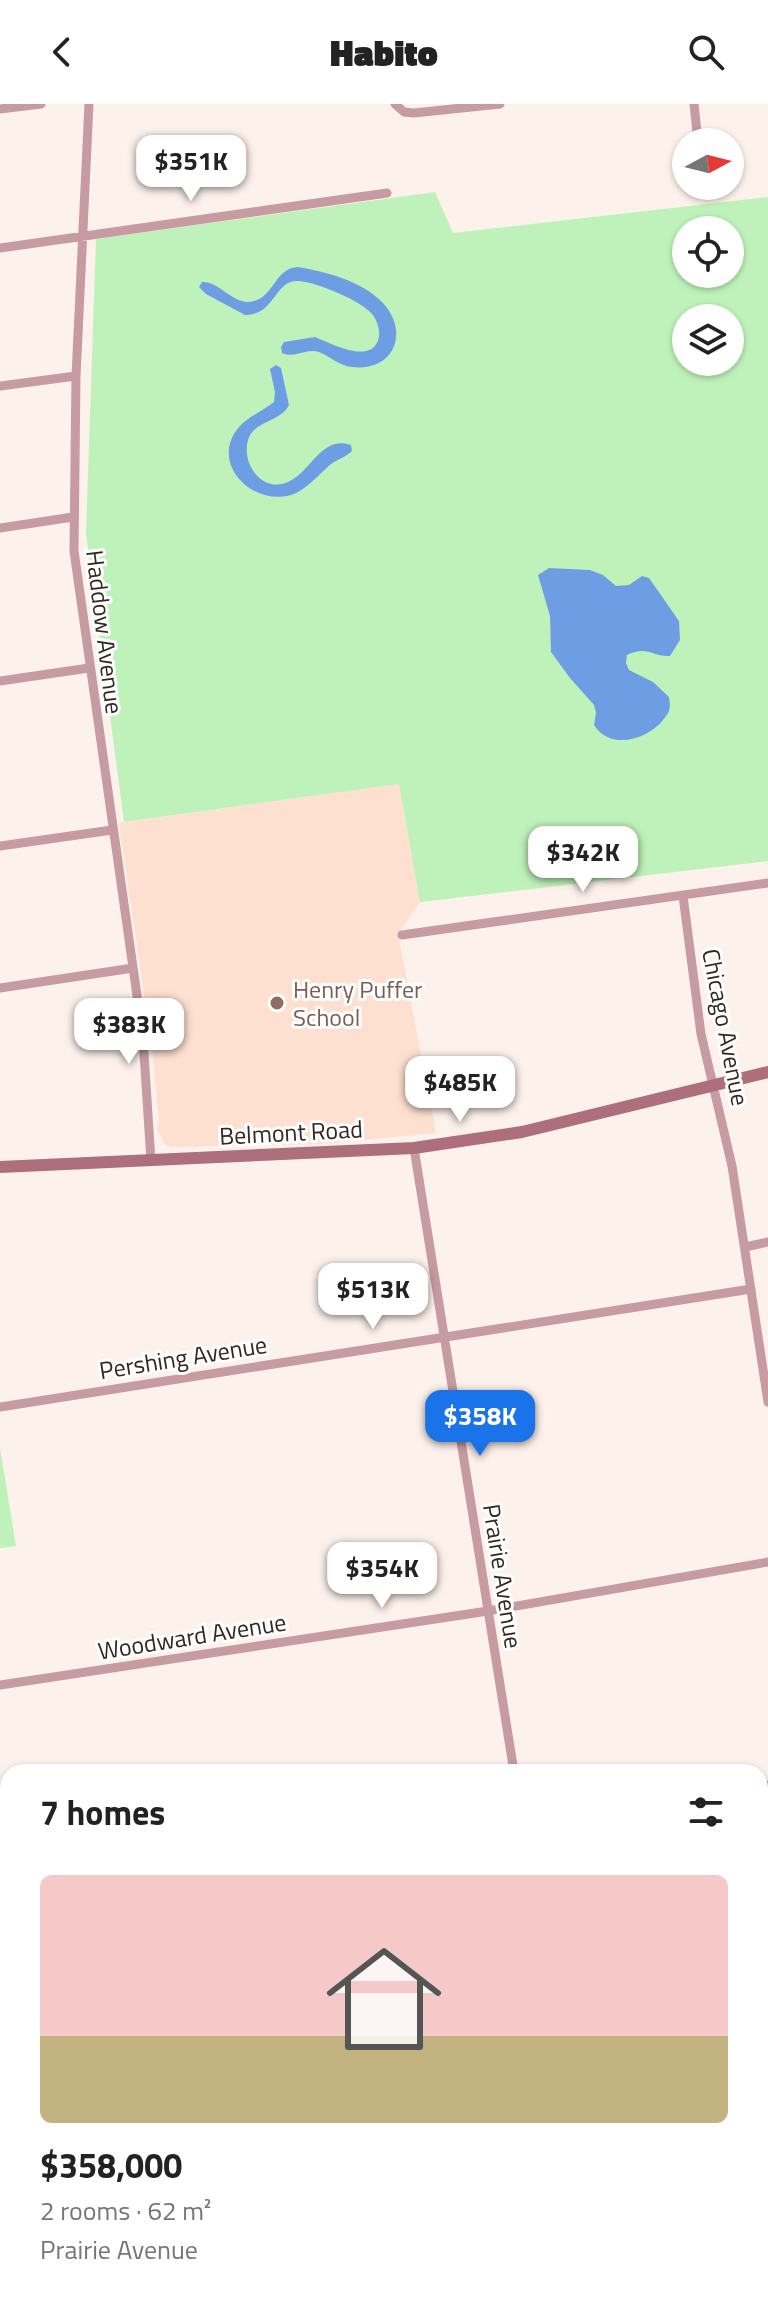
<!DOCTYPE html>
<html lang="en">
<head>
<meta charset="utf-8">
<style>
  body { margin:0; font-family:"Titillium Web",sans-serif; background:#f2f2f2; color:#222; height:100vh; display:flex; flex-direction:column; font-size:30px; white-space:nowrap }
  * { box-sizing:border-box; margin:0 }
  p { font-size:26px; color:#767676 }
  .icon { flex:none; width:44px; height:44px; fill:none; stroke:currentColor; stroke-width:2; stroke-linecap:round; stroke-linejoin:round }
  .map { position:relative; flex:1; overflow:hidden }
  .details { position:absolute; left:0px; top:1660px; width:768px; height:536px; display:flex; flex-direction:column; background:#fff; border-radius:24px 24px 0 0; box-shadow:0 2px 6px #0004 }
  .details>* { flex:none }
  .needle { width:52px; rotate:83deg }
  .fabs { position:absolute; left:672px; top:24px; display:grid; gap:16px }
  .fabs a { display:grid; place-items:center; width:72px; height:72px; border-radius:50%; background:#fff; box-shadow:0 2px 6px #0004; font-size:40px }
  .price { position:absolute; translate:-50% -68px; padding:0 18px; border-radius:16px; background:#fff; color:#222; font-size:26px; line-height:52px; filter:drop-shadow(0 2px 4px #0008) }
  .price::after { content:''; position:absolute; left:50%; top:48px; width:24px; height:18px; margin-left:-12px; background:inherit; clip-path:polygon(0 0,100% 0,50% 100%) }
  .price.selected { background:#1a73e8; color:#fff }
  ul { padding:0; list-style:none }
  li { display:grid; align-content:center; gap:16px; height:424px; padding:0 40px }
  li+li { border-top:2px solid #e0e0e0 }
  li span { display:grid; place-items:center; height:248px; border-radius:12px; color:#555 }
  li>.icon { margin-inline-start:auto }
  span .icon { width:144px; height:144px; fill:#fffc; stroke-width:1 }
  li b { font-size:34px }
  h2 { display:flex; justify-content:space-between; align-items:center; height:96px; padding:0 40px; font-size:34px }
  header { display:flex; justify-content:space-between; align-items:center; height:104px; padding:0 40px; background:#fff; font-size:36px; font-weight:800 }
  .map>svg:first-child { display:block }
</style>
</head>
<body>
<header><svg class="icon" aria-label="back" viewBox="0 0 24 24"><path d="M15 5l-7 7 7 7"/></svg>Habito<svg class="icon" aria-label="search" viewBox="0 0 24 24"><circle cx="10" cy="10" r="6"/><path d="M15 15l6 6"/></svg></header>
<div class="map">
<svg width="768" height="2196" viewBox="0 0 768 2196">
  <rect width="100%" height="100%" fill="#fdf1eb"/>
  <!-- built -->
  <path fill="#fde0d0" d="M399,680L420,798L398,830L436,1029L322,1040L172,1043L165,1041L157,1025L159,1016L152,945L119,719Z"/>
  <!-- green -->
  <path fill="#bff2ba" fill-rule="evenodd" d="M435,88L453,129L768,93V757L420,798L399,680L124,718L86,429L96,135ZM686,126H730V170H686ZM686,214H730V258H686Z
    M0,1344L16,1442L0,1444Z"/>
  <!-- water -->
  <path fill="#6d9ee3" d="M297,163C324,167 362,177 382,198C410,227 395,268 352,263C339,262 330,252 319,248C306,244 295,255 282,249L281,243L284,238L315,233C332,240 373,262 379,233C380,225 377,216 372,210C362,197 316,178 299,177C274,175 276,211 245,211L206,190L199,183L202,178C220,177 234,203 254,197C274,192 275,165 297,163Z
    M276,261L281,264L289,301C281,318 253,317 248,336C241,361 264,391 290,377C311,367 322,331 351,341L352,347C346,353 338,355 331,360C318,371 304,389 287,392C248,399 210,357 239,323C249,312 263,307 274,298L275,288L270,265Z
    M549,464L590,466L603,471L616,482L629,481L642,472L649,474L679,517L680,536L670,552C652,553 648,541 627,551L626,559L629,566L653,578L669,593C670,600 671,606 666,612C651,635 611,648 594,621L596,609L594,601L570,574L551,548L550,512L538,471Z"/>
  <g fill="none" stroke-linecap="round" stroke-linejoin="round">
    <!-- street -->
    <path stroke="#c69ba2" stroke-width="9" d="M89,0L76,272L74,447L143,934L151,1057
      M395,0L404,8L414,9L500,0
      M694,0L698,38
      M0,5L41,0
      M0,144L387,89
      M0,282L76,272
      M0,424L73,413
      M0,577L89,564
      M0,742L112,726
      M683,792L701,930L732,1062L768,1298
      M402,831L768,779
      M0,884L133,864
      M414,1044L514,1668
      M745,1143L768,1138
      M0,1303L751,1185
      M0,1581L488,1507L768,1458
      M760,1682L768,1681
      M0,1791L8,1790
      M760,1897L768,1895
      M0,2003L8,2002
      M0,2173L6,2196
      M760,2173L768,2172
      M594,2188L595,2196
      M602,2196L657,2188"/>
    <!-- secondary -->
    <path stroke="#ac6f7b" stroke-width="12" d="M0,1063L414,1044L522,1028L768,968"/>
  </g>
  <!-- markers -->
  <circle fill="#8d6e63" stroke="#fff" stroke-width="3" cx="277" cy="899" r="8"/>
  <g text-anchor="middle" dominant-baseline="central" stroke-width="6" stroke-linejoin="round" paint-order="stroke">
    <!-- street labels -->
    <g font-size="24" fill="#322721" stroke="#fff">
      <text transform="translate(105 528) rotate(83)">Haddow Avenue</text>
      <text transform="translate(726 923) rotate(79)">Chicago Avenue</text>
      <text transform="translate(291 1028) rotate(-3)">Belmont Road</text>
      <text transform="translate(183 1253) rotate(-9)">Pershing Avenue</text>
      <text transform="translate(503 1472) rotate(81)">Prairie Avenue</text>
      <text transform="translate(192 1532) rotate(-9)">Woodward Avenue</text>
    </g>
    <!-- education labels -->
    <g font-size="24" fill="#785e54" stroke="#fff" text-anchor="start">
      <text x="293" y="885">Henry Puffer<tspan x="293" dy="28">School</tspan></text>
    </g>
  </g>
</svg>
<div class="fabs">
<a><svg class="needle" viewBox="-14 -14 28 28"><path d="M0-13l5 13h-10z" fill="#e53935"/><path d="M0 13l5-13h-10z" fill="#767676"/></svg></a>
<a><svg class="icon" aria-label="locate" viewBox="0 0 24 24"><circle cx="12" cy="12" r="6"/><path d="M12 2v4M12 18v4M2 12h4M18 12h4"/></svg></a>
<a><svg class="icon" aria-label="layers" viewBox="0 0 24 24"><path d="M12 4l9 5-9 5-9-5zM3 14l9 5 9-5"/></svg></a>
</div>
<b class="price" style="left:191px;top:99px">$351K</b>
<b class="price" style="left:583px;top:790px">$342K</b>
<b class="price" style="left:129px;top:962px">$383K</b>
<b class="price" style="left:460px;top:1020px">$485K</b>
<b class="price" style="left:373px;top:1227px">$513K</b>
<b class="price selected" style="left:480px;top:1354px">$358K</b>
<b class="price" style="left:382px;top:1506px">$354K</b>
<section class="details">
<h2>7 homes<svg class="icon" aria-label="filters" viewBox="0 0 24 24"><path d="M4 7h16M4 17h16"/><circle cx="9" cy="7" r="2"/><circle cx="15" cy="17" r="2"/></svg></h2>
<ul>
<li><span style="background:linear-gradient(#f6c9c9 65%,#c2b280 0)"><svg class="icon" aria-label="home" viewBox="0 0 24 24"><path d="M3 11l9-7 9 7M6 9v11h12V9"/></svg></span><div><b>$358,000</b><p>2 rooms · 62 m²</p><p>Prairie Avenue</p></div></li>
</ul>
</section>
</div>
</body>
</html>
